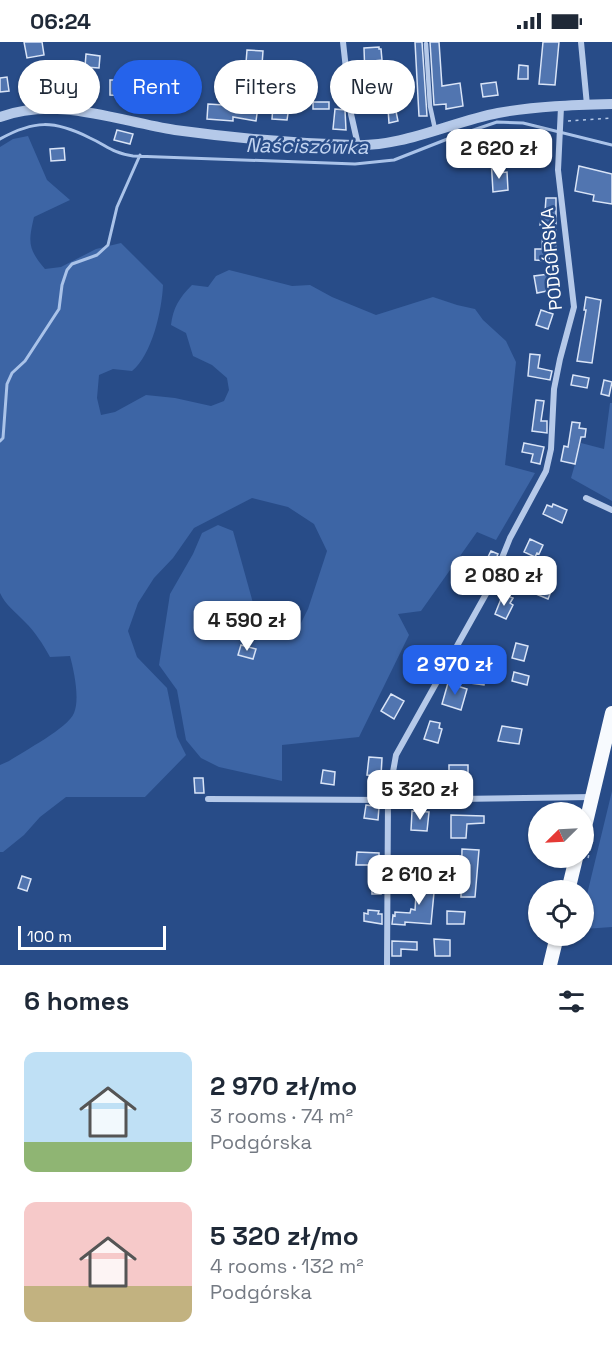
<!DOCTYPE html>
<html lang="en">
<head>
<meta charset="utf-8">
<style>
  body { margin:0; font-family:"Space Grotesk",sans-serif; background:#f2f2f3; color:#1f2937; height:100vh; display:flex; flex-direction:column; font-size:22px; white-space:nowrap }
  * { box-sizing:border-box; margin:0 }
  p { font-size:20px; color:#747a83 }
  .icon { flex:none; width:33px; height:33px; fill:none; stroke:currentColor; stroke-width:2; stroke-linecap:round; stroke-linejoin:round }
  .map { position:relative; height:923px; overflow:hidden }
  .drawer { display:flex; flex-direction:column; background:#fff; flex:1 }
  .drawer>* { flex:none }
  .guide { position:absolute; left:18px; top:18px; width:576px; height:54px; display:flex; gap:12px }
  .needle { width:39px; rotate:246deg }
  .controls { position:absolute; left:528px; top:760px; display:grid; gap:12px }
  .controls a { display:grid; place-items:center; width:66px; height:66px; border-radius:50%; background:#fff; box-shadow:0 2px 4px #0004; font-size:30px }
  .scale { position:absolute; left:18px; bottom:15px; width:148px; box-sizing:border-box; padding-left:6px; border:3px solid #fff; border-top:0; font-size:16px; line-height:21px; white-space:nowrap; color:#fff; -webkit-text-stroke:4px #284c88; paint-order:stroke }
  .price { position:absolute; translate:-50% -51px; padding:0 14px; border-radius:12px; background:#fff; color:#222; font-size:20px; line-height:39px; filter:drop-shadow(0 2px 3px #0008) }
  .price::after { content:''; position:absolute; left:50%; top:36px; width:18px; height:14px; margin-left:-9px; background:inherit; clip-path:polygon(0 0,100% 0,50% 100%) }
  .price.selected { background:#2563eb; color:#fff }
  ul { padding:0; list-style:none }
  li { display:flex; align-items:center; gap:18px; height:150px; padding:0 24px }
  li span { display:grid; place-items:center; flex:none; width:168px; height:120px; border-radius:12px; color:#555 }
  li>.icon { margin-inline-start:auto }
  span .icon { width:72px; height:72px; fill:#fffc; stroke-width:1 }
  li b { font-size:26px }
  h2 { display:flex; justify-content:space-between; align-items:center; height:72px; padding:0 24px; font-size:26px }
  .tag { padding:0 21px; border-radius:27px; background:#fff; box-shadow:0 2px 4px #0004; font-size:21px; line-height:54px }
  .tag.selected { background:#2563eb; color:#fff }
  .status { display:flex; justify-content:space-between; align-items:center; height:42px; padding:0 30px; background:#fff; direction:ltr }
  .status svg { height:16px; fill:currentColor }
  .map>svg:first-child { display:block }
</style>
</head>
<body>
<div class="status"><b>06:24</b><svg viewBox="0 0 49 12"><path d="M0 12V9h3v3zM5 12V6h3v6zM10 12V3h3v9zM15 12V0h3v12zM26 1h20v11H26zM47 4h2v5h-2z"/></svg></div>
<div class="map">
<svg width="612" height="923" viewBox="0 0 612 923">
  <rect width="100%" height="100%" fill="#284c88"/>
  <!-- green -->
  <path fill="#3d65a5" d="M28,94L47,138L70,158L34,175C28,201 28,207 45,227L61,225L96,207L121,201L163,243C162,268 152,313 132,329L113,327L99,333L97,356L101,373L115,370L146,353L175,356L211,364L224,359L229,348L227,336L212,323L193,314L186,291L171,283C173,266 179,256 192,243L208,245L216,234L229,228L292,244L310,243L332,255L376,273L433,255L457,263L475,267L483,278L506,299L516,320L505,423L535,431L496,498L477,490L421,569L398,572L409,593L359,695L282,703V739L219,725L201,716L186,698L177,648L159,623L170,552L193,512L202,491L218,483L233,489L258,579L280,595L297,589L308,567L327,509L314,482L288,465L252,456L194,486L173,516L154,536L138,561L128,589L137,615L167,646L177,695L186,713L145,755H66L40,775L24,793L3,810H0V723L9,719C24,709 68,686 74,671C80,657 74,629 70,614L50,615C43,602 35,590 25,580C15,569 6,564 0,551V105L13,97Z
    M610,361H612V459L571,436L581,401L604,407Z
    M612,749V885L584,887V865Z"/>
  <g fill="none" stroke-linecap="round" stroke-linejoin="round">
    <!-- stream -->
    <path stroke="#aac3e9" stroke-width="3" d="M0,97C34,78 54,78 90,96C108,104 110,110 133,114L355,122L394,118L450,96L497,80L523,81L612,103
      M0,399L3,396L7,342L12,331L25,319L59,267L62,243L67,228L72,222L97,213L108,203L117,165L140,113"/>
  </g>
  <!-- building -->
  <path fill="#5175b0" stroke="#d9e4f7" stroke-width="1.5" d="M24,0H42L44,13L27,16Z
    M415,0H422L427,74H419Z
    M430,0H439L442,44L460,41L463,64L446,67V62L434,63Z
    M543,0H559L555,43L539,42Z
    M379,5V7H381L382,18L374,19L375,42L401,40L403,60H394L398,79L389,81L387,51L363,52L362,34H365L364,6Z
    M247,8L263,9L262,23L246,21Z
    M86,12L100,14L99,26L85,25Z
    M519,23L528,24V37H518Z
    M302,25L304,49L295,50L292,27Z
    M51,27V31L61,29L62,40L32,46L30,30Z
    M7,35L9,49L0,50V36Z
    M110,38H135V54L110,53Z
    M156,38L173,39L172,53H154Z
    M496,40L498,53L483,55L481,42Z
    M313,60H329V67H313Z
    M208,62L258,65L256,79L233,75V79L207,77Z
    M273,63L289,65L287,78L272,77Z
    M335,67L345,68L346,88L333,87Z
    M117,88L133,92L130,102L114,98Z
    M64,106L65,118L51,119L50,107Z
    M491,116L498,131L507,130L508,148L493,150Z
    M579,124L612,132V162L593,159L594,153L575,149Z
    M546,156H556V208H550L549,219L535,218V207H542L543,183H540L542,170H545Z
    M549,232L552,248L537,251L534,234Z
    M586,255L601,258L592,321L577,319L586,268H584Z
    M541,268L553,272L548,287L536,283Z
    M530,312L540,313L538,326L552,329L550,338L528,334Z
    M573,333L589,336L587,346L571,343Z
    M604,338L612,340L609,354L601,352Z
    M536,358L544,359L541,379H547V391L532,389Z
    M572,380L580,381L579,386L586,387L585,395H581L575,422L561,419L564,404L568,405Z
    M524,401L544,405L540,422L531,420L533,412L522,410Z
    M553,462L567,468L562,481L543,472L547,463L552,465Z
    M530,497L543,503L539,512L537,511L535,515L524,510Z
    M491,509L498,512L491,529L483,525Z
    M517,528L554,542L548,557L512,542Z
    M503,552L513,556L510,561L513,563L506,577L495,572Z
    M516,601L528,604L524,619L512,616Z
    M241,603L256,607L253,617L238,613Z
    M415,609L427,613L422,629L420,628L418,634L407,630Z
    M473,618L487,620L484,643L463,640L466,620L473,621Z
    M514,630L529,634L527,643L512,639Z
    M448,641L467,647L461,668L442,662Z
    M391,652L404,659L394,677L381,669Z
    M430,679L440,681L439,686L442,687L438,701L424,697Z
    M502,684L522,687L519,702L498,699Z
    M369,715L382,716L381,734L367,733Z
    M449,723H468V734H449Z
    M323,728L335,730L334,743L321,741Z
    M414,729H428L427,742L413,741Z
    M194,736H203L204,751H195Z
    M366,763L379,765L378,778L364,776Z
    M412,769L429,770L427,789L411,788Z
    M451,773L484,774V781L467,782L466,796H451Z
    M462,807L479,808L475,855H461Z
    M357,810L379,811V823H356Z
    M22,834L31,837L27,849L18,846Z
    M372,839H381V852H372Z
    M417,839L435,840L431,882L405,880V883L392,882L393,873L395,874V870L410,871L411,867L415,868Z
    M368,868L379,869L378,872H382V882L364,879V871L368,872Z
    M447,869L465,870L464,882H447Z
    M434,897L450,898V914H435Z
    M392,899L417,900V908L401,907V914H392Z"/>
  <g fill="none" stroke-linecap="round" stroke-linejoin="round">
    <!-- path -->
    <path stroke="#b5c9e9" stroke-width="1.5" stroke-dasharray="3 4.5" stroke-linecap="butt" d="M568,79L612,76
      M588,816L593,797"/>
    <!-- service -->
    <path stroke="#b5c9e9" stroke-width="4.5" d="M426,2L430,64L435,87"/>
    <!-- minor -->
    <path stroke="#b5c9e9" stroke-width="6" d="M343,0L351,72L358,103
      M581,0L587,63
      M586,456L612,468
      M208,757L388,758L592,755
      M387,923L388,758L396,713L491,543L510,496L546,429L551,407L554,347L560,317L574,265L558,128L561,65"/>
    <!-- tertiary -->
    <path stroke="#b5c9e9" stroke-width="10" d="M0,75C59,54 117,79 175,88C233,96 293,101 352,103C401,106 451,80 498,71C536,64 574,63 612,62"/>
    <!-- primary -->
    <path stroke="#f7fafe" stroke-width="14" d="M584,789L612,671
      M568,849L576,816
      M550,923L557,894"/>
  </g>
  <g text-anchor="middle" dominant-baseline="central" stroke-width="5" stroke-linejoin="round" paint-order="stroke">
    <!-- street labels -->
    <g font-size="18" fill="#fff" stroke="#284c88">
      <text transform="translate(551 217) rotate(-95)">PODGÓRSKA</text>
    </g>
    <!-- water labels -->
    <g font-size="20" font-style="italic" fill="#c1d3f0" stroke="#284c88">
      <text transform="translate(307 104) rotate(1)">Naściszówka</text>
    </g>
  </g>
</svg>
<div class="controls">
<a><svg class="needle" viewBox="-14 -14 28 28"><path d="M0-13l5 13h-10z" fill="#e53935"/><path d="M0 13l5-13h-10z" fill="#747a83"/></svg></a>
<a><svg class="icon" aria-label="locate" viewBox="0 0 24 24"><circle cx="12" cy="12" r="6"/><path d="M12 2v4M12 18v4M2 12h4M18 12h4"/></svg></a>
</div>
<div class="scale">100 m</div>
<b class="price" style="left:499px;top:138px">2 620 zł</b>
<b class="price" style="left:504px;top:565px">2 080 zł</b>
<b class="price" style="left:247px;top:610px">4 590 zł</b>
<b class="price selected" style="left:455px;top:654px">2 970 zł</b>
<b class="price" style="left:420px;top:779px">5 320 zł</b>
<b class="price" style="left:419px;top:864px">2 610 zł</b>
<div class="guide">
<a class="tag">Buy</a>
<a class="tag selected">Rent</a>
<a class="tag">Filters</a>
<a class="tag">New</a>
</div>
</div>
<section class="drawer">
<h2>6 homes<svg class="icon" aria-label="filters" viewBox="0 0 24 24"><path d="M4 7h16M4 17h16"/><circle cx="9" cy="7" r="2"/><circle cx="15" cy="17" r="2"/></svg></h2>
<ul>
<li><span style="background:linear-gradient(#bfe0f5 75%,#8fb573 0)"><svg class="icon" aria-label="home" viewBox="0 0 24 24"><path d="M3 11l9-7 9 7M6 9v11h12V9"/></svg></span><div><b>2 970 zł/mo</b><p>3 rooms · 74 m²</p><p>Podgórska</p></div></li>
<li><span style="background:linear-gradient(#f6c9c9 70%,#c2b280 0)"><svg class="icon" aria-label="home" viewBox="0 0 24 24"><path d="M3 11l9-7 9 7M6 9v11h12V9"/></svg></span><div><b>5 320 zł/mo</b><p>4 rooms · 132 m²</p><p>Podgórska</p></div></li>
</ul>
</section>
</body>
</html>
